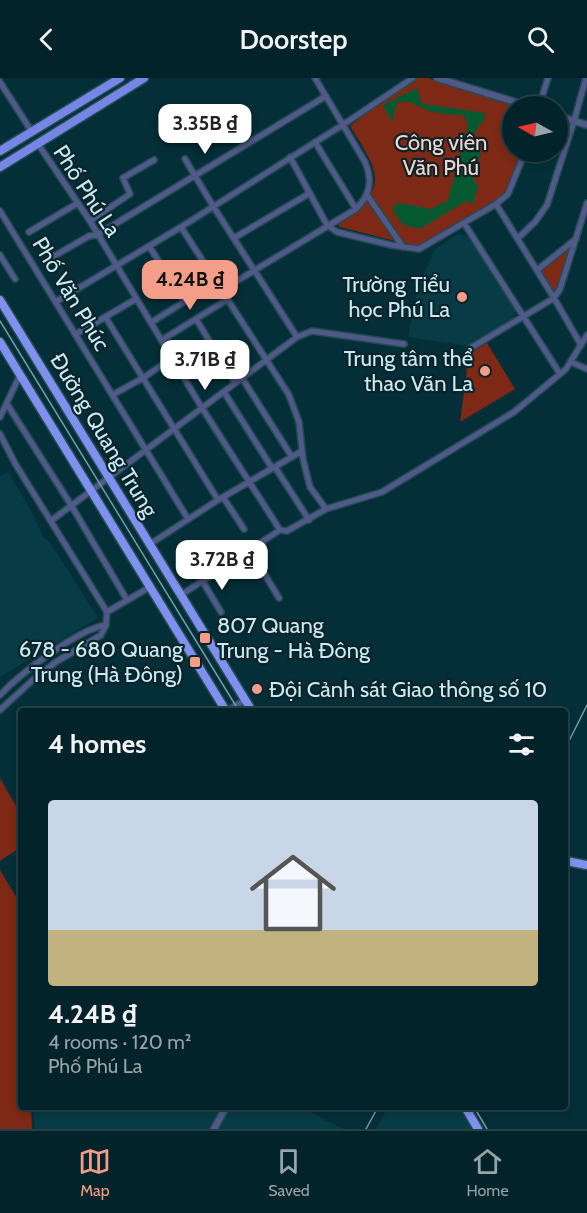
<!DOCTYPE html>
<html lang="en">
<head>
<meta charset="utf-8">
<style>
  body { margin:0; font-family:Cabin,sans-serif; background:#0d2b32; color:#f1f3f6; height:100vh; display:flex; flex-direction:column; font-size:22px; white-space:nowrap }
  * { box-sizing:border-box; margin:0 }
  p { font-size:20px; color:#97a4a8 }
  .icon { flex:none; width:33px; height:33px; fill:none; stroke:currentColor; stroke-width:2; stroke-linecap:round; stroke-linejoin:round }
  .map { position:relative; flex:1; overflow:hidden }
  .drawer { position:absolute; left:18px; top:630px; width:550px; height:402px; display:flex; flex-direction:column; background:#03232a; border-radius:6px; box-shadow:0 3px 9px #0003,0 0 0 2px #244047 }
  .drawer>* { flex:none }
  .needle { width:39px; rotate:278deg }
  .buttons { position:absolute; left:502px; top:18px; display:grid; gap:12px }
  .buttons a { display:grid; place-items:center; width:66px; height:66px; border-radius:50%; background:#03232a; box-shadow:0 3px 9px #0003,0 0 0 2px #244047; font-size:30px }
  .price { position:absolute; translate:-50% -51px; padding:0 14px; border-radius:12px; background:#fff; color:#222; font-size:20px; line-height:39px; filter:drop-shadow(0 2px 3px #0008) }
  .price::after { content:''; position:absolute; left:50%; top:36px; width:18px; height:14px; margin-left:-9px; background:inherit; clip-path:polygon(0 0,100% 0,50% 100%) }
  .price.current { background:#f49e89; color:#111 }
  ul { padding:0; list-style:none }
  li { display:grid; align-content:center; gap:12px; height:318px; padding:0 30px }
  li+li { border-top:2px solid #244047 }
  li span { display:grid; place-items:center; height:186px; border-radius:6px; color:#555 }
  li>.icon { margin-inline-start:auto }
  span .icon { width:108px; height:108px; fill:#fffc; stroke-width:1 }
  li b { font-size:26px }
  h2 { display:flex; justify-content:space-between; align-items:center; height:72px; padding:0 30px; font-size:26px }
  header { display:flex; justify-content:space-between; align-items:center; height:78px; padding:0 30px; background:#03232a; font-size:27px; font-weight:600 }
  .menu { display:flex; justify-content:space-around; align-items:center; height:84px; border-top:2px solid #244047; background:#03232a; font-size:16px; color:#97a4a8 }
  .menu a { display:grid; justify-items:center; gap:3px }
  .menu .current { color:#f49e89 }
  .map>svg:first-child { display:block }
</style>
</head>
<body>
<header><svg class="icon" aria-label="back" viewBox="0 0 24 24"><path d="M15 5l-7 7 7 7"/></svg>Doorstep<svg class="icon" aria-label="search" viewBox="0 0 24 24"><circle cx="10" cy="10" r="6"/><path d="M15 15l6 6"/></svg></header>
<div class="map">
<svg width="587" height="1051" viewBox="0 0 587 1051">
  <rect width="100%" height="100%" fill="#042f38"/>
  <!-- built -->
  <path fill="#073b45" d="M458,156L469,159L516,230L513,241L467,268L408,259L418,208L435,171Z
    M8,394L33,436L44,460L50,464L98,540L0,599V398Z
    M33,1029H300L343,1051H35Z
    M388,1029H459L472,1051H376Z"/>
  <!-- green -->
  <path fill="#7d2915" d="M418,0H428L515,28H513V74H521L507,113L495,123L419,169L340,149L337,145C391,109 380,97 350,48L404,6Z
    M570,168L558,209L554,214L540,193Z
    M487,265L515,311L460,344L469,276Z
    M0,700L21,737V769L0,783Z
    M0,792L21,827V1029H31L32,1051H0Z"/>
  <!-- water -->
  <path fill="#055930" d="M417,10L421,24L424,26L485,35L484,43C472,52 471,65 481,76L471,97L478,109L473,126L466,123L420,151L403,147L393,133L394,127L400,125L431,131L448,122L468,47L464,38C453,36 435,36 425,31C416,27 407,21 397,25L392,44L383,27Z"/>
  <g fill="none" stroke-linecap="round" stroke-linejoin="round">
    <defs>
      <path id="minor" d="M0,4L32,54
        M539,28L548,0
        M315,64L356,131
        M38,66L90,143L202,330L280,452
        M290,79L327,147L337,154L391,167L419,171L496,126L508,116L525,74
        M185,81L213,128L297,259
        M367,117L403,169
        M496,126L554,220L581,267
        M0,133L188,441
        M90,143L130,116L123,100L154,82
        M464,145L560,296
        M181,149L289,317L299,344L303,381L310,409L326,431
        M29,154L78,125
        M234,160L310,115
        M518,160L535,144L547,127L574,43L586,0
        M149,168L184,223
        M0,177L15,201
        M49,181L89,158L97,157L326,18
        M537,192L576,161
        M222,212L356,131C370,117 373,103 365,84L315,0
        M57,223L181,149L344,46L413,0
        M106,240L218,422
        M196,241L235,305
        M152,244L217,203
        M76,256L136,221
        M162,262L228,221
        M469,271L554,220L560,211L587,125
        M571,284L587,291
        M242,300L292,379
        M224,314L272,390
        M114,316L143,300L172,280
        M7,326L71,427L127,522
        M0,339L20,297
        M0,356L16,387L107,534L106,547L101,557L56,584L34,601L0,632
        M275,389L309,442
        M223,419L244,451
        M52,442L297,259L312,253L404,266
        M280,452L287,453L326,431L382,414L514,334L566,291L587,257
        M150,466L218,422L302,373
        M250,472L279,520
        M203,504L221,534
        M181,517L280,452
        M107,534L150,509
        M0,617C20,596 78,551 106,547
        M227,633L245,622"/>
      <path id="tertiary" d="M437,0L528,28
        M558,38L587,47
        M214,1051L226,1029"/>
      <path id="primary" d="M0,73L120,0
        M0,89L144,0"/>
      <path id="trunk" d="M0,222L252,633
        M0,264L226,633
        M566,783L587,787
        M465,1029L478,1051"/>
    </defs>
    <!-- minor casing -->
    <use href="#minor" stroke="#234d56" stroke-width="8"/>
    <!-- tertiary casing -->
    <use href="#tertiary" stroke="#234d56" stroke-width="9"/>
    <!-- primary casing -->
    <use href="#primary" stroke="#234d56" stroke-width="11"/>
    <!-- trunk casing -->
    <use href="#trunk" stroke="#234d56" stroke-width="11"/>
    <!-- minor -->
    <use href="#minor" stroke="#505987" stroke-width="5"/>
    <!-- tertiary -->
    <use href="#tertiary" stroke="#505987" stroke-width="6"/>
    <!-- primary -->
    <use href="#primary" stroke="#7586e5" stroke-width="8"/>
    <!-- trunk -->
    <use href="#trunk" stroke="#8090ee" stroke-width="8"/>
    <!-- rail -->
    <path stroke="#749ba4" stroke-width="1.5" d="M0,243L239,633
      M566,669L587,627
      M474,1029L487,1051
      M366,1051L378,1029"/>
  </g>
  <!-- markers -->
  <g fill="#f49e89" stroke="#0c2429" stroke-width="2">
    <circle cx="462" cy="219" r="6"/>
    <circle cx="485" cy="293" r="6"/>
    <rect x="199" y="554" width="12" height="12" rx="3"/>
    <rect x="189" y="578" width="12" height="12" rx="3"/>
    <circle cx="257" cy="611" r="6"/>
  </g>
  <g text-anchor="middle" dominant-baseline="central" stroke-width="4.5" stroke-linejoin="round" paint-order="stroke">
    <!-- park labels -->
    <g font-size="22" fill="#f6d5cc" stroke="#0c2429">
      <text x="441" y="64">Công viên<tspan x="441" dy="25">Văn Phú</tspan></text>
    </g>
    <!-- street labels -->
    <g font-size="22" fill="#c7ebf4" stroke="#0c2429">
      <text transform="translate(87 113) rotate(57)">Phố Phú La</text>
      <text transform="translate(71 216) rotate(59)">Phố Văn Phúc</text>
      <text transform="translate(104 357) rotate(59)">Đường Quang Trung</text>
    </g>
    <!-- poi labels -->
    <g font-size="22" fill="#c7ebf4" stroke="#0c2429" text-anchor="end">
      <text x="450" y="206">Trường Tiểu<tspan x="450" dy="25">học Phú La</tspan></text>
      <text x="473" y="280">Trung tâm thể<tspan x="473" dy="25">thao Văn La</tspan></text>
      <text x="217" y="547" text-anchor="start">807 Quang<tspan x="217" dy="25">Trung - Hà Đông</tspan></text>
      <text x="183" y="571">678 - 680 Quang<tspan x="183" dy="25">Trung (Hà Đông)</tspan></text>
      <text x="269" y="611" text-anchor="start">Đội Cảnh sát Giao thông số 10</text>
    </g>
  </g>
</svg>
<div class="buttons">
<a><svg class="needle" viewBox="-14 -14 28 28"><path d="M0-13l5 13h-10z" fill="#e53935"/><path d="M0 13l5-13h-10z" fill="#97a4a8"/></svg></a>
</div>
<b class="price" style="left:205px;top:77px">3.35B ₫</b>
<b class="price current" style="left:190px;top:233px">4.24B ₫</b>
<b class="price" style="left:205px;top:313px">3.71B ₫</b>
<b class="price" style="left:222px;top:513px">3.72B ₫</b>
<section class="drawer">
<h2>4 homes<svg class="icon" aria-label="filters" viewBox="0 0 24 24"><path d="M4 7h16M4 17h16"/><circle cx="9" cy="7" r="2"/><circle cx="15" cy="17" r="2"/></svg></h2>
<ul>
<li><span style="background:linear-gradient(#c9d6e8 70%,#c2b280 0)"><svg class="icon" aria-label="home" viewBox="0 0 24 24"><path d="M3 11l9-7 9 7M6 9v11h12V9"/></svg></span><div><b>4.24B ₫</b><p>4 rooms · 120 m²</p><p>Phố Phú La</p></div></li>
</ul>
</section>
</div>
<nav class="menu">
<a class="current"><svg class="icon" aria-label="map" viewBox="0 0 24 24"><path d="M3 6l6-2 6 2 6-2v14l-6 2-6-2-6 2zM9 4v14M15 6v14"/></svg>Map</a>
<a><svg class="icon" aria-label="saved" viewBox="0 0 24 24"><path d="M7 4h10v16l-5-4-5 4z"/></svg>Saved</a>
<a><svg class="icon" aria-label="home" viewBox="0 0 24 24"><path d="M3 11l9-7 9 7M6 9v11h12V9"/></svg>Home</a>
</nav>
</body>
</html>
